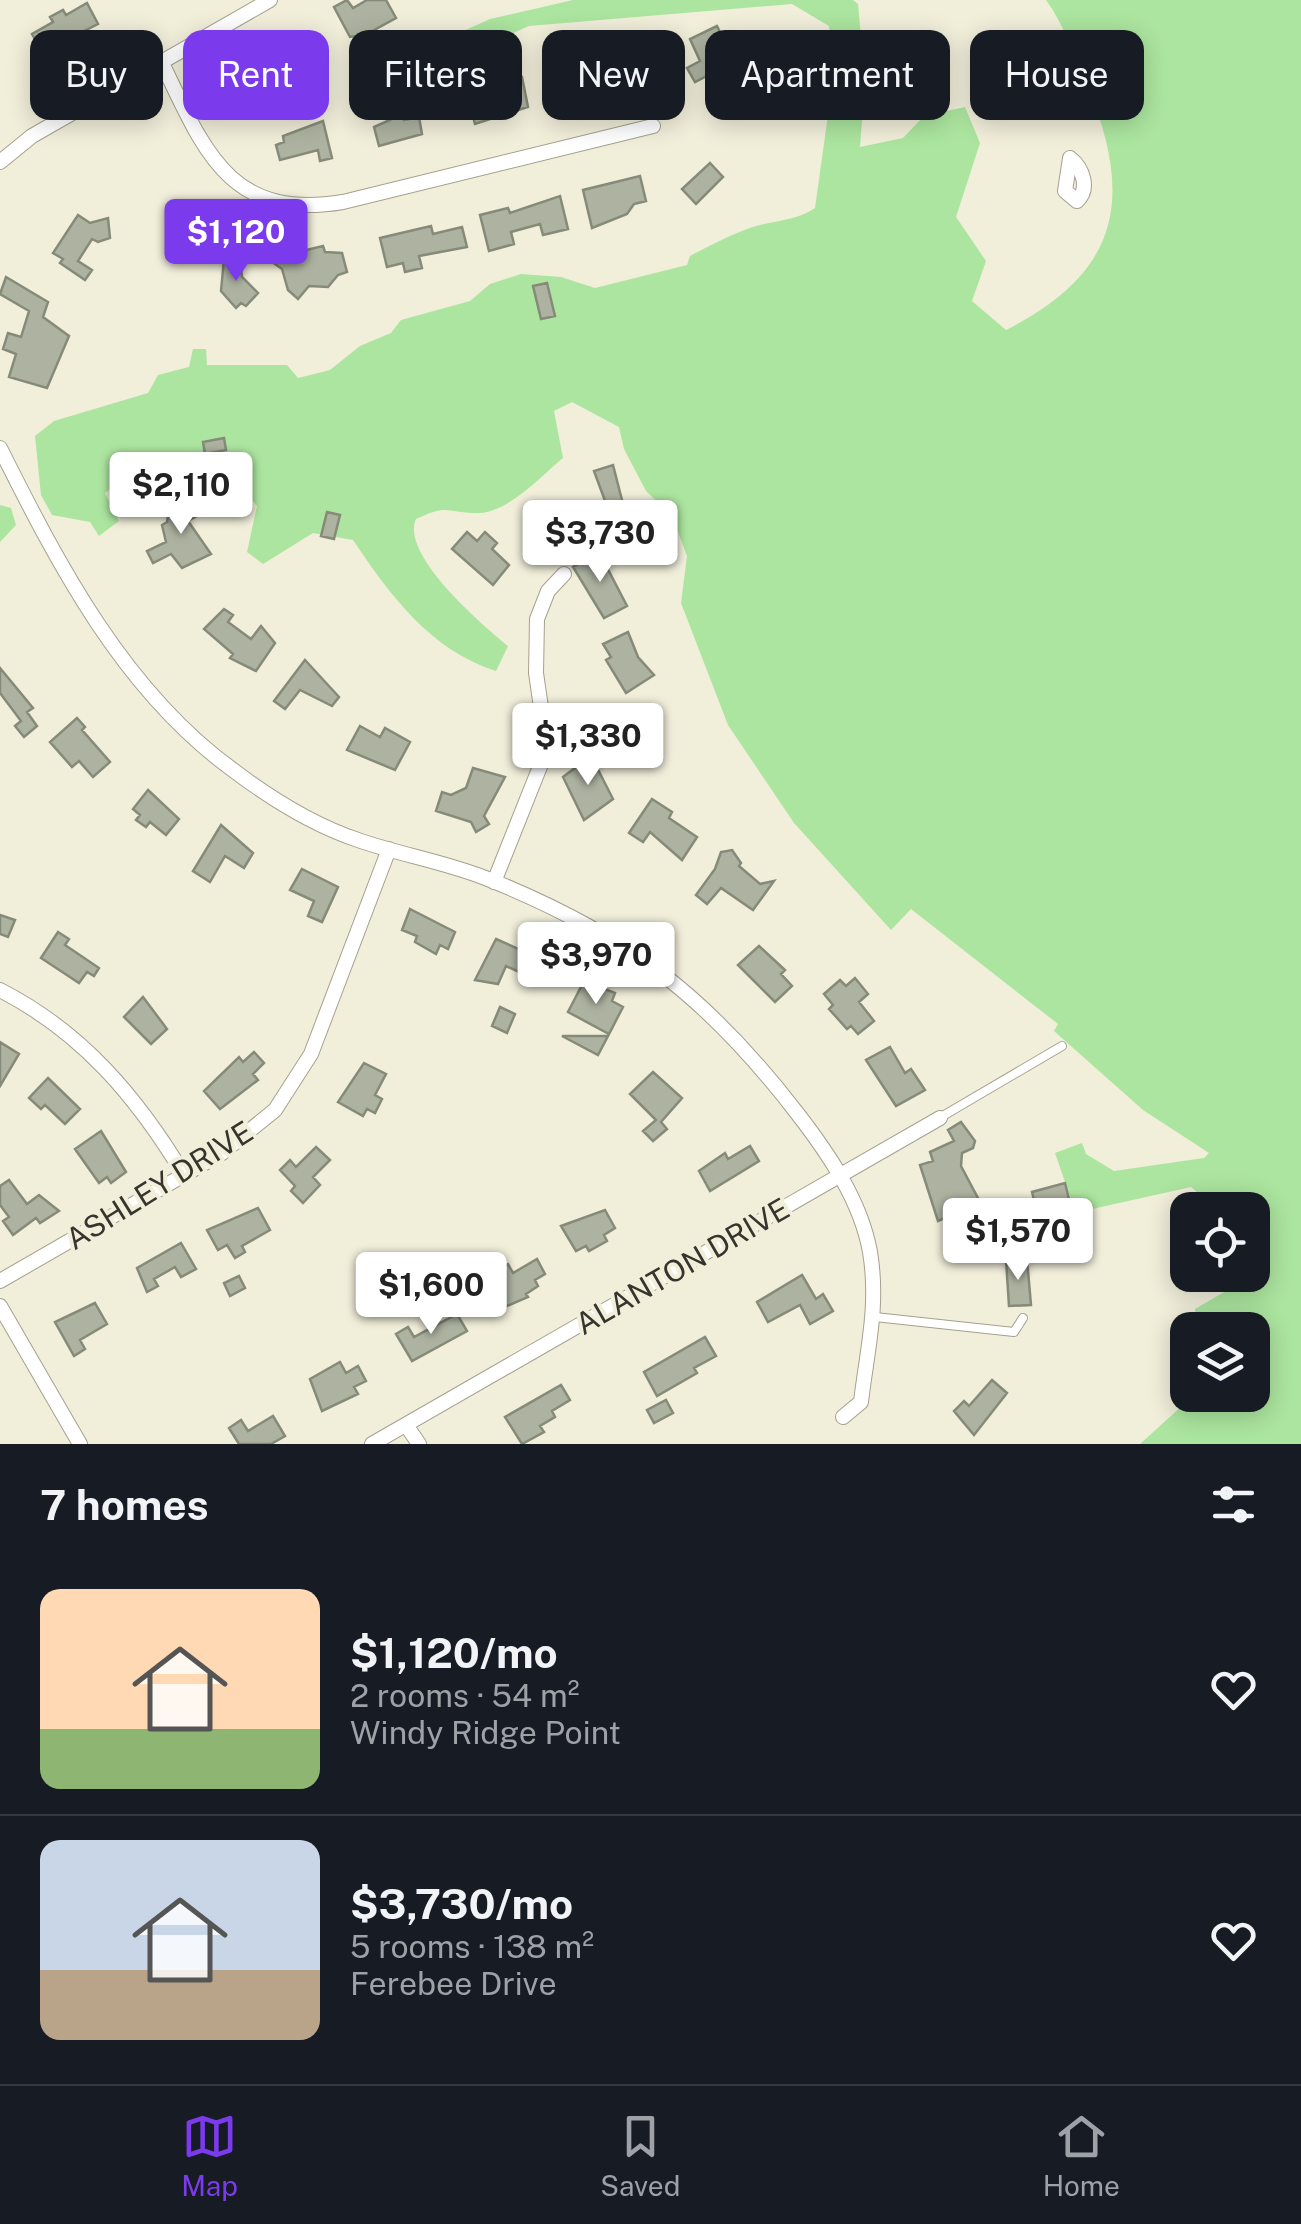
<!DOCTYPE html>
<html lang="en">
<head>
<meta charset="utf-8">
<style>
  body { margin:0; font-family:"Public Sans",sans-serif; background:#20242c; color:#f1f3f6; height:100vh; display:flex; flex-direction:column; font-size:38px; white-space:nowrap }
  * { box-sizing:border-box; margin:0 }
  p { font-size:32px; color:#9ea1a6 }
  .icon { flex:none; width:55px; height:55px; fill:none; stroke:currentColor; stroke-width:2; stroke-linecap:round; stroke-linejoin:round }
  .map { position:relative; height:1444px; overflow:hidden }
  .side { display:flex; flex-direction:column; background:#171b24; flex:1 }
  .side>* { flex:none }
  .banner { position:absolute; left:30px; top:30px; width:1242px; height:90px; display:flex; gap:20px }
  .buttons { position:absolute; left:1170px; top:1192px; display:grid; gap:20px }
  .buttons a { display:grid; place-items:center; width:100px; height:100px; border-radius:20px; background:#171b24; box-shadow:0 5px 25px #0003; font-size:50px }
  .price { position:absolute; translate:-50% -85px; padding:0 22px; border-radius:10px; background:#fff; color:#222; font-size:32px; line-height:65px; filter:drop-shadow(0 2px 5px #0008) }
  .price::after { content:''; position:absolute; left:50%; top:60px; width:30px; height:22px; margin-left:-15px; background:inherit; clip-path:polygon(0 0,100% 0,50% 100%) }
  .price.selected { background:#7c3aed; color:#fff }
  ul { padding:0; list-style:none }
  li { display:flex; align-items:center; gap:30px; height:250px; padding:0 40px }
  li+li { border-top:2px solid #363941 }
  li span { display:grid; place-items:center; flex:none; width:280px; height:200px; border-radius:20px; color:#555 }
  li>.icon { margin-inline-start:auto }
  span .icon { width:120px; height:120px; fill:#fffc; stroke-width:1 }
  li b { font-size:42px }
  h2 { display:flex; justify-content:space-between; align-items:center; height:120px; padding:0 40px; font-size:42px }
  .tag { padding:0 35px; border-radius:20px; background:#171b24; box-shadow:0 5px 25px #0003; font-size:35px; line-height:90px }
  .tag.selected { background:#7c3aed; color:#fff }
  .dock { display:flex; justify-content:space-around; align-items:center; height:140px; border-top:2px solid #363941; background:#171b24; font-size:28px; color:#9ea1a6 }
  .dock a { display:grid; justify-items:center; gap:5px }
  .dock .selected { color:#7c3aed }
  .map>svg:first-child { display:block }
</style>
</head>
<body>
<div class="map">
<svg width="1301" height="1444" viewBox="0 0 1301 1444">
  <rect width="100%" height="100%" fill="#f1eeda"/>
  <!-- water -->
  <path fill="#ace59f" d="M573,0H853L858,4L865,81L860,147L903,138L924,116L965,107L980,143L956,217L986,261L972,301L1006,330C1122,271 1134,197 1086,82C1074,54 1064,25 1046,0H1301V1444H1140L1184,1404L1187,1393L1252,1395V1330H1195V1309L1231,1288L1236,1275H1252V1210H1206L1208,1202L1191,1187L1083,1211L1073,1205L1055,1153L1082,1143L1086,1154L1114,1171L1204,1158L1209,1153L1143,1110L1054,1031L1058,1024L911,909L891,930L794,823L728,725L681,603L687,556L672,516L646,491L624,449L619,427L572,402L554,411L563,458C541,476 507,514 477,513C446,513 449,503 416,519C400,554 481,624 508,646L496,671C430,650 390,595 353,540L313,533L263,564L247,552L257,506L234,478L147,463L105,493L119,521L99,536L90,522L52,515L41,495L35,436L54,421L148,393L158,375L189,367L193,349H206L207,365H287L298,378L330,370L360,346L391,333L401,320L470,301L490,284L521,274L561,277L595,288L687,265L690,256C709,246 728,236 747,229C771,220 794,222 815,208L834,72L829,26L792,4L529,26L395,85L382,82V68L490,19Z
    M0,505L11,508L16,525L0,542Z"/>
  <!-- building -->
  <path fill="#aeb3a1" stroke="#868b79" stroke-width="2.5" d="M347,0L353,8L367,0H386L396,18L365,35L350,37L334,7Z
    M87,3L98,24L42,52L32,34L53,22L50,17L63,10L66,15Z
    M717,26L729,50V57L723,60L726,66L695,82L687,68L700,61L690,39Z
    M261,45L271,63L244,79L247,85L234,92L230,86L226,89L214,67Z
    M613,49L621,74L575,81L571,66L604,58L603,52Z
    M792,60L802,108L766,113L762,98L767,97L764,87L772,79L770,71Z
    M522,77L528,107L475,124L469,102L500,90L498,82Z
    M403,114L404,120L419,117L422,134L379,146L374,127Z
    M323,121L332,158L320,161L318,150L280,160L276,145L284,142L283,136Z
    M710,163L723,177L696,204L682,189Z
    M640,176L646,201L634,204L627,214L592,228L583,190Z
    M560,196L568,229L543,235L540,224L511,232L514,244L489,251L480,215L508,208L510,213Z
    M78,215L90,223L108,218L110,238L98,242L92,239L78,261L92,270L85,280L60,263L63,259L53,253Z
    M431,226L433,234L462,227L467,247L419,256L422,268L405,272L403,263L387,267L380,238Z
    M323,246L325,252L342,253L347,272L338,275L328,287L309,286L298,299L288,290L282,269L275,264L284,251L290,254Z
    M224,259H240L242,277L258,293L246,306L241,303L236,308L221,291Z
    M6,277L48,302L43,317L69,336L47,388L9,377L16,354L3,349L8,333L21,337L29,311L0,294Z
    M547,283L555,316L541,319L533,286Z
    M224,438L226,450L205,454L203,442Z
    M613,465L623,504L608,509L594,471Z
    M193,499L200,514L188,521L211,554L182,568L171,554L153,563L147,551L166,542L162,525L167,522L169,510Z
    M327,512L340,515L334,539L321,536Z
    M467,532L477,541L485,532L497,543L492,549L509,565L493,585L452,549Z
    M599,552L627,606L604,618L573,567Z
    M224,609L233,615L228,622L251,639L261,626L275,643L256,671L230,658L233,654L204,629Z
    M628,632L638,657L654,675L626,693L606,660L611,657L603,644Z
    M305,660L339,697L332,706L300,690L285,709L274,701Z
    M0,668L33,708L27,712L37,726L24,737L15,726L21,721L0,693Z
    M77,718L85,727L82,730L110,762L93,777L79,761L72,767L50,742Z
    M360,726L380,737L385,728L410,742L395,770L347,750Z
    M591,756L613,799L584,820L563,777Z
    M473,768L505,777L484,816L489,824L476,832L471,822L436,811L442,792L451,795L466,788Z
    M148,790L179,819L166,835L150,822L146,827L136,820L140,815L133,809Z
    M652,799L672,812L669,818L697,837L682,860L650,832L643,842L629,833Z
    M221,825L253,853L244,868L225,856L210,882L193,871Z
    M732,850L741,863L739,866L760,884L774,881L753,910L721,888L707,904L696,895L715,869L721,852Z
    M302,869L338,887L322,922L308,916L314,901L290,890Z
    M410,909L455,932L448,949L440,945L436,954L415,942L417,936L402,930Z
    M0,915L15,920L8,937L0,934Z
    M58,932L69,939L65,945L99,968L94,976L87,972L79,983L41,958Z
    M496,939L548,962L539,981L506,966L498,984L475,980Z
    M759,946L785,970L781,974L792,986L775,1002L738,965Z
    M855,978L868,994L859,1002L874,1021L858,1034L851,1026L847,1029L829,1009L833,1005L824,994L840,980L846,986Z
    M584,981L615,993L612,1001L623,1007L609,1034L568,1012Z
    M143,997L167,1029L151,1044L124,1017Z
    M500,1007L515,1014L507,1033L492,1026Z
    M562,1036H608L598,1055Z
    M0,1042L19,1054L0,1086Z
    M890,1047L905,1073L911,1069L925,1090L896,1106L866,1060Z
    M254,1052L264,1063L253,1074L258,1080L220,1109L204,1091L239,1057L243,1062Z
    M364,1063L386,1074L375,1095L382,1099L375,1113L367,1109L363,1116L338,1102Z
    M653,1072L682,1098L661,1122L667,1129L653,1141L643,1131L656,1120L630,1094Z
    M48,1078L80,1109L65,1124L45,1105L41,1109L29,1098Z
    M961,1122L975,1141L973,1148L962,1153L961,1166L980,1202L938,1221L920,1165L933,1161L930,1152L954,1141L948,1130Z
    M101,1131L126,1172L111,1183L107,1177L99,1183L75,1149Z
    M750,1146L759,1161L710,1191L699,1171L725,1153L728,1159Z
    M316,1147L330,1160L313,1177L320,1185L303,1203L291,1191L295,1186L280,1170L290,1160L296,1167Z
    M9,1180L27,1204L39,1195L59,1211L40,1223L36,1218L13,1235L3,1221L9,1217L0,1205V1186Z
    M1065,1183L1070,1203L1037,1212L1032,1192Z
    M258,1208L270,1230L242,1246L245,1252L235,1258L227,1245L218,1250L207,1230Z
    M605,1210L615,1228L604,1235L607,1241L589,1251L586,1246L576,1251L561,1226Z
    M181,1243L196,1269L181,1277L175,1267L154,1279L158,1286L147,1292L137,1268Z
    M494,1259L499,1268L508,1264L513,1273L537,1259L545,1274L535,1280L538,1286L526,1294L528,1297L500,1309L481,1268Z
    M1027,1259L1031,1305L1009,1306L1006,1260Z
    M802,1275L816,1299L823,1294L833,1311L810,1324L800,1305L768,1322L757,1302Z
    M239,1276L245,1288L230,1296L224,1283Z
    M95,1303L107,1324L80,1340L85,1349L74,1356L55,1322Z
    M457,1314L467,1331L412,1361L396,1334L408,1327L414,1337Z
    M705,1337L716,1356L694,1368L697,1373L657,1396L644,1372Z
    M340,1362L346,1373L358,1366L366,1381L354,1387L358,1394L322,1411L310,1379Z
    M992,1380L1007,1393L974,1435L954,1411L964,1401L969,1406Z
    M561,1385L570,1400L552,1411L555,1417L540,1426L544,1432L522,1444L505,1417Z
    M666,1400L673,1413L654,1423L647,1410Z
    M273,1416L285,1436L271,1444H239L229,1428L241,1420L248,1431Z"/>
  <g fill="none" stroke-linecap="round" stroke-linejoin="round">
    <defs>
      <path id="service" d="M941,1117L1062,1046
        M875,1317L1014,1332L1023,1318"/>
      <path id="minor" d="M161,61C204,149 228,221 343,202L653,126
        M1070,158C1083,168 1090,189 1077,201L1065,191Z
        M0,162L32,136L270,0
        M0,448C59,566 124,691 233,770C270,798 313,825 358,840C401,855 446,862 488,879C627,935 706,995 797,1113C828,1153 861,1201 870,1252C879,1306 867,1350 861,1402L843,1417
        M494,882L547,749L536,673L537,619L548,591L564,574
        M0,990C82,1032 137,1097 184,1175
        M0,1281L222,1153L275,1110L311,1054L389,849
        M0,1306L80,1444
        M406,1425L419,1444
        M372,1444L940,1118"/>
    </defs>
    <!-- service casing -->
    <use href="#service" stroke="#a4a18f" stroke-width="10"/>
    <!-- minor casing -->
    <use href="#minor" stroke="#a4a18f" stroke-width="16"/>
    <!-- service -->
    <use href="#service" stroke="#fff" stroke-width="8"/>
    <!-- minor -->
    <use href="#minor" stroke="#fff" stroke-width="14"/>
  </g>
  <g text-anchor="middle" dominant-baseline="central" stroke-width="8" stroke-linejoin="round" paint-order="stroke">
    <!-- street labels -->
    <g font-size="30" fill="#36342d" stroke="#f1eeda">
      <text transform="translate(159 1185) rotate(-32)">ASHLEY DRIVE</text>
      <text transform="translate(682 1266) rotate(-30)">ALANTON DRIVE</text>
    </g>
  </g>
</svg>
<div class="buttons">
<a><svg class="icon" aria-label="locate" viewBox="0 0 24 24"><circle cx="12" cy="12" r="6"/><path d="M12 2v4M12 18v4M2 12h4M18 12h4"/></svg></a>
<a><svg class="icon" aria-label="layers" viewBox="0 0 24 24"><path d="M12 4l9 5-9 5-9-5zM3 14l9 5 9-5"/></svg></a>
</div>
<b class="price selected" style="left:236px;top:284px">$1,120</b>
<b class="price" style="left:181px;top:537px">$2,110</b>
<b class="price" style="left:600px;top:585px">$3,730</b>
<b class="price" style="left:588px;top:788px">$1,330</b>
<b class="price" style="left:596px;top:1007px">$3,970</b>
<b class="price" style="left:1018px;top:1283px">$1,570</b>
<b class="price" style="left:431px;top:1337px">$1,600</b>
<div class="banner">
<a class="tag">Buy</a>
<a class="tag selected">Rent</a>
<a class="tag">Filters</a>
<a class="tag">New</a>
<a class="tag">Apartment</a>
<a class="tag">House</a>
</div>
</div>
<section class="side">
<h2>7 homes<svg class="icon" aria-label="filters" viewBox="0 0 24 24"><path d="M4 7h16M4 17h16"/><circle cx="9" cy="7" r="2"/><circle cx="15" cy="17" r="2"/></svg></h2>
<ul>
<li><span style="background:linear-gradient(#ffd9b3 70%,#8fb573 0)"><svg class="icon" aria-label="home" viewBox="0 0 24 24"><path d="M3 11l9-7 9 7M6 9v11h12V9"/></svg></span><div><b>$1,120/mo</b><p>2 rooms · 54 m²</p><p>Windy Ridge Point</p></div><svg class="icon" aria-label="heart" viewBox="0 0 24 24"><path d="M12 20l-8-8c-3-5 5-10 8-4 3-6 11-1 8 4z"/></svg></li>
<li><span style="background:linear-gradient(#c9d6e8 65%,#b9a48a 0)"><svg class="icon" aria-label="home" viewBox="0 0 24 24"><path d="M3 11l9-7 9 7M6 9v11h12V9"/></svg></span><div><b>$3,730/mo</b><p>5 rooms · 138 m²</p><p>Ferebee Drive</p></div><svg class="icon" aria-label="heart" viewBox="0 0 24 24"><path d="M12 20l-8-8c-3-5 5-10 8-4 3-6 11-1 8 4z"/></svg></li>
</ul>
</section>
<nav class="dock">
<a class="selected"><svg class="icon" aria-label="map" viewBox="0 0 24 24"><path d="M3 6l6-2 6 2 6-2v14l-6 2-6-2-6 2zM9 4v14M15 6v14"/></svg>Map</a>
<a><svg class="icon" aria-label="saved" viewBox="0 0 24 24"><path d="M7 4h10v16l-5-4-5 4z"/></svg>Saved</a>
<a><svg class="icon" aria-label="home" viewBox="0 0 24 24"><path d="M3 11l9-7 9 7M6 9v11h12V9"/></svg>Home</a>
</nav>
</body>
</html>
